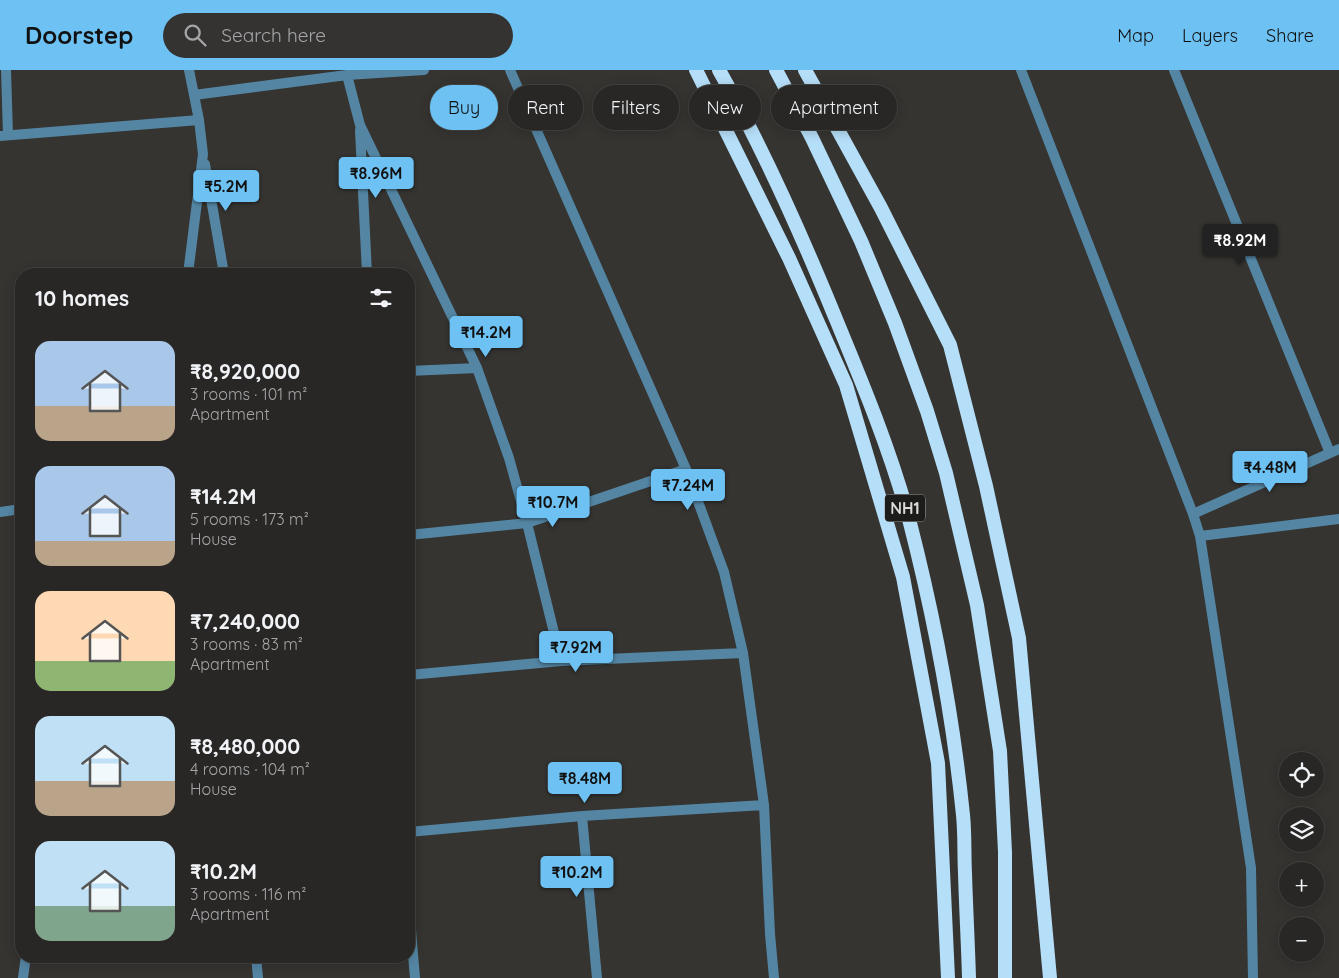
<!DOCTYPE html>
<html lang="en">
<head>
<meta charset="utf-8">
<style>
  body { margin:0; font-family:Quicksand,sans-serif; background:#343332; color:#f1f3f6; height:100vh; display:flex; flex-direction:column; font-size:19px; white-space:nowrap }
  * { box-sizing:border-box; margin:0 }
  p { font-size:16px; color:#a5a5a7 }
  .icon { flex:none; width:28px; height:28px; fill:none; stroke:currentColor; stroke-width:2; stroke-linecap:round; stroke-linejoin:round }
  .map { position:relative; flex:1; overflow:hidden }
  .drawer { position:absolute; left:15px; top:198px; width:400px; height:695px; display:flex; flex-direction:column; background:#282725; border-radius:20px; box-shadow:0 2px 12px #0003,0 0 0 1px #444442 }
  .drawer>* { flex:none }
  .banner { position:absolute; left:430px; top:15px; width:475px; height:45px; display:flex; gap:10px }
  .buttons { position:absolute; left:1279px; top:682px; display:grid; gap:10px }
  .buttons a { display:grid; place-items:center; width:45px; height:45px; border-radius:50%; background:#282725; box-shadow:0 2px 12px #0003,0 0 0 1px #444442; font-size:25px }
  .price { position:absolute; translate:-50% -42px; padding:0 11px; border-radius:5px; background:#6ec2f3; color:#111; font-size:16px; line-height:32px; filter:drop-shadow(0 1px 2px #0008) }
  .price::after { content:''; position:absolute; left:50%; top:30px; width:15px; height:11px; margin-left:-8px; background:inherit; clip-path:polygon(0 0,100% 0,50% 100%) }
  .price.active { background:#222; color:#fff }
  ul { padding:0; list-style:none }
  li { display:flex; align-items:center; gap:15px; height:125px; padding:0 20px }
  li span { display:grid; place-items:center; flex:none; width:140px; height:100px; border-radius:15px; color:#555 }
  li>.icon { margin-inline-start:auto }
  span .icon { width:60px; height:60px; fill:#fffc; stroke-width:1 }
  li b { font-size:21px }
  h2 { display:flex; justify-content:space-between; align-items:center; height:60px; padding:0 20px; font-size:21px }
  .tag { padding:0 18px; border-radius:22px; background:#282725; box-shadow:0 2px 12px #0003,0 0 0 1px #444442; font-size:18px; line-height:45px }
  .tag.active { background:#6ec2f3; color:#111 }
  header { display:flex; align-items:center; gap:30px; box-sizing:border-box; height:70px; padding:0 25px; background:#6ec2f3; color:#111 }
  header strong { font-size:24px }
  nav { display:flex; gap:28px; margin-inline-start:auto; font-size:18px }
  .search { width:350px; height:45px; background:#343332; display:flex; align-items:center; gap:12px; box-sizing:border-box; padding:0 18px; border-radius:28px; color:#a5a5a7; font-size:19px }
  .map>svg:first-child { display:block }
</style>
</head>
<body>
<header>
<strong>Doorstep</strong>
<div class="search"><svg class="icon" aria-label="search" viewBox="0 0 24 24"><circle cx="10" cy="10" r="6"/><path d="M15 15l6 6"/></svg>Search here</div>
<nav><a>Map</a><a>Layers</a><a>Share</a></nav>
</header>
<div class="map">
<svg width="1339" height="908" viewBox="0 0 1339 908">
  <rect width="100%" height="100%" fill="#353431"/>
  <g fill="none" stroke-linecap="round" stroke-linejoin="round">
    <!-- minor -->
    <path stroke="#5486a4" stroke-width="10" d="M6,0L8,65
      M510,0L686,399L724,502L743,583L764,735L770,864L774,908
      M1021,0L1193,444L1200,466L1251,798L1253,908
      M1174,0L1330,383
      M347,5L360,55L477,298L509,388L527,453L561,591
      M194,25L347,5L424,0
      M360,60L367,204
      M0,66L199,50
      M205,94L224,204
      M188,204L203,84L199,50L189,0
      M409,301L477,298
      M0,442L21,439
      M1193,444L1339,379
      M409,465L527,453L686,399
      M1200,466L1339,449
      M409,605L561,591L743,583
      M582,746L597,908
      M409,762L582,746L764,735
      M409,837L415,908
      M256,886L258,908
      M23,908L26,886"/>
    <!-- trunk -->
    <path stroke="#b5def8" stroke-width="14" d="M696,0L789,188L846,315L903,507L938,693L948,908
      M719,0C760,73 794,148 826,225C856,298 888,372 909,449C934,546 953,646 963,745C965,764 964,784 965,803C966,838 968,873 969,908
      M776,0L812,68L861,171L895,253L927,341L946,403L977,535L1000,681L1005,782V908
      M805,0L881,138L950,275L986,416L1019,568L1050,908"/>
  </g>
  <g text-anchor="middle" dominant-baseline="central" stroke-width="5" stroke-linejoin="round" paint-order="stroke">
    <!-- shield labels -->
    <rect fill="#1c1c1a" stroke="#a2a19f" stroke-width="1" x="885" y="424.5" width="40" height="27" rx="4"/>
    <g font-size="16" font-weight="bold" fill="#dbdad8">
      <text x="905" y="438">NH1</text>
    </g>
  </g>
</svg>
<div class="buttons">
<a><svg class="icon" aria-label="locate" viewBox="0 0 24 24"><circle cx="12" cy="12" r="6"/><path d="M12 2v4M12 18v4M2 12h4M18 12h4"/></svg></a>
<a><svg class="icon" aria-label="layers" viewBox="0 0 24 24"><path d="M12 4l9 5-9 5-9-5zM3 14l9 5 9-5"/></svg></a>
<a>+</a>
<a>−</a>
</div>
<b class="price" style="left:376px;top:129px">₹8.96M</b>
<b class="price" style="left:226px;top:142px">₹5.2M</b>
<b class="price active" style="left:1240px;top:196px">₹8.92M</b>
<b class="price" style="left:486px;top:288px">₹14.2M</b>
<b class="price" style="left:1270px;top:423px">₹4.48M</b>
<b class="price" style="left:688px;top:441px">₹7.24M</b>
<b class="price" style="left:553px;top:458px">₹10.7M</b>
<b class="price" style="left:576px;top:603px">₹7.92M</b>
<b class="price" style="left:585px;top:734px">₹8.48M</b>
<b class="price" style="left:577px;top:828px">₹10.2M</b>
<div class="banner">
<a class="tag active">Buy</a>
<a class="tag">Rent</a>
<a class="tag">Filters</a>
<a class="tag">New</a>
<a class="tag">Apartment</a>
</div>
<section class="drawer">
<h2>10 homes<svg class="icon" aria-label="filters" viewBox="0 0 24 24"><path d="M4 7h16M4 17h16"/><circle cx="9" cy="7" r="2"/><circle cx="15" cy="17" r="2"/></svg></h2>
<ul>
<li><span style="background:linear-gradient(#a9c7e8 65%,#b9a48a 0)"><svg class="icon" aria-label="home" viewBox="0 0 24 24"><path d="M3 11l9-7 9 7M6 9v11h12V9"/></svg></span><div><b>₹8,920,000</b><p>3 rooms · 101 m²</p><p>Apartment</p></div></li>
<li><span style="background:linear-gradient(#a9c7e8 75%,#b9a48a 0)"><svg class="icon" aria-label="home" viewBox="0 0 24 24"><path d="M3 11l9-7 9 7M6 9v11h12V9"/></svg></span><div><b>₹14.2M</b><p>5 rooms · 173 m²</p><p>House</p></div></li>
<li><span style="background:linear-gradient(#ffd9b3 70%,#8fb573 0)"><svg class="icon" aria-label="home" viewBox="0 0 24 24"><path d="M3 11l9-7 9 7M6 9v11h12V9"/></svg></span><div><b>₹7,240,000</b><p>3 rooms · 83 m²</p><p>Apartment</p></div></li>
<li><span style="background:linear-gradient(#bfe0f5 65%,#b9a48a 0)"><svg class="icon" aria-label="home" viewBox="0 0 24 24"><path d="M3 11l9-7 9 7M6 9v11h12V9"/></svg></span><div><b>₹8,480,000</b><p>4 rooms · 104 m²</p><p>House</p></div></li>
<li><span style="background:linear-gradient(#bfe0f5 65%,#7fa58c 0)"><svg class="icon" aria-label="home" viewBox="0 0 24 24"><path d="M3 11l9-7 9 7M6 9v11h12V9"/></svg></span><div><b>₹10.2M</b><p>3 rooms · 116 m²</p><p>Apartment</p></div></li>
</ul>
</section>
</div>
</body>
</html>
